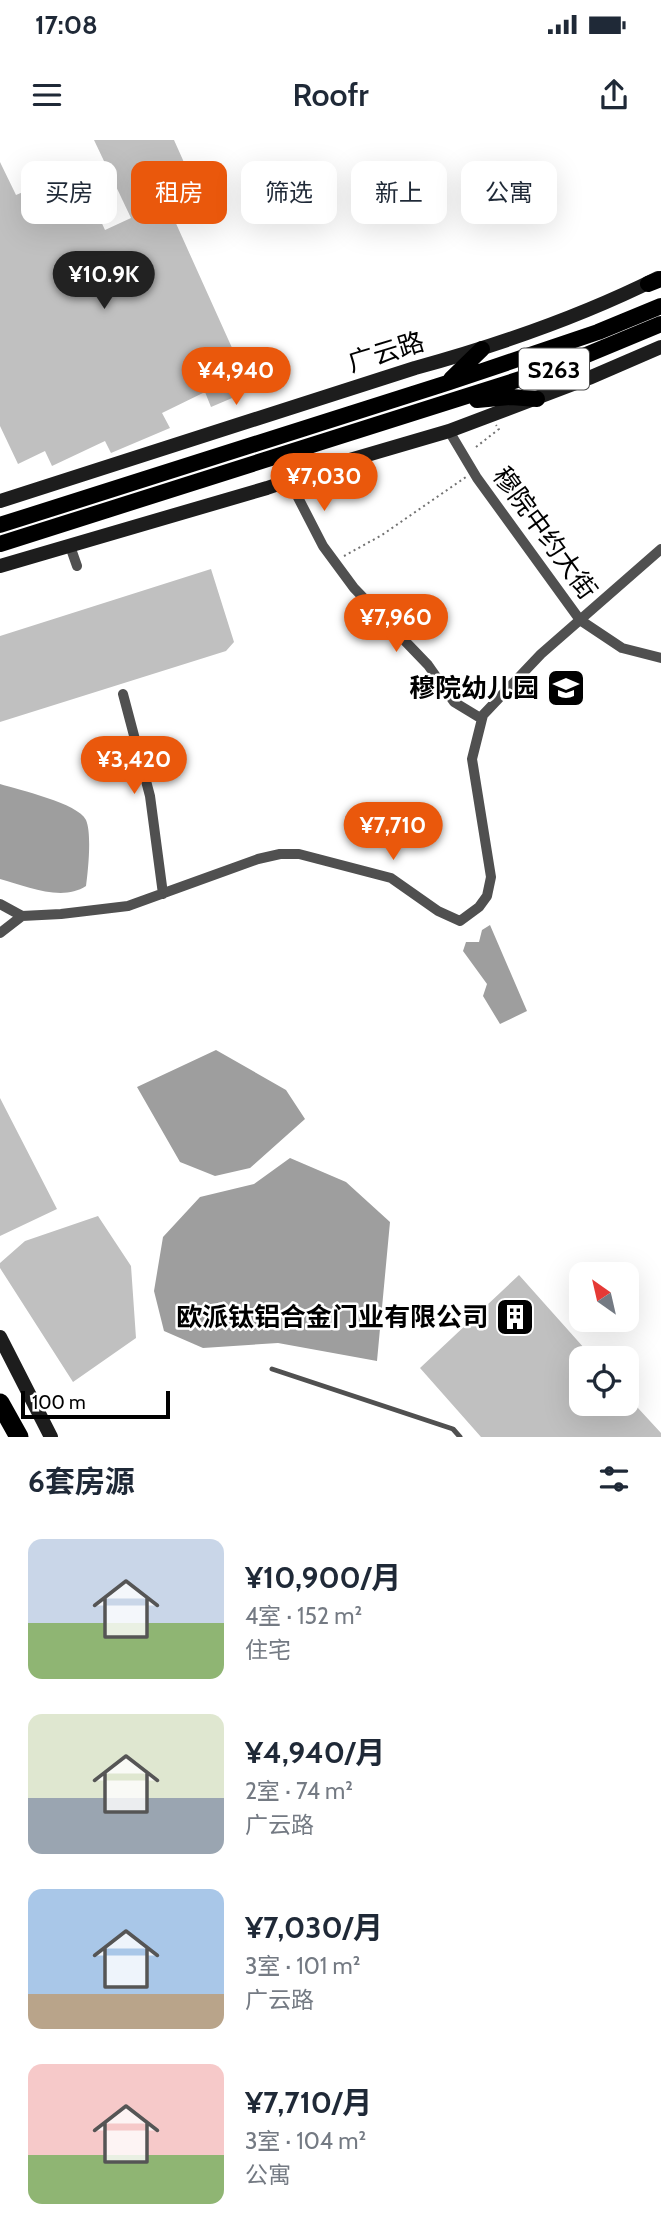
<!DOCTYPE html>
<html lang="zh">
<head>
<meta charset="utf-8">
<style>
  body { margin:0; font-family:Cabin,"Noto Sans SC",sans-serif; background:#f2f2f3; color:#1f2937; height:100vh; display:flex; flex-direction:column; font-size:26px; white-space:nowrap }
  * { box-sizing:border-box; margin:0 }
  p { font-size:23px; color:#747a83 }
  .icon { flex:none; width:38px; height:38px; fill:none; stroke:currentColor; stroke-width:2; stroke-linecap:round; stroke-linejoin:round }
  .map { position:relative; height:1297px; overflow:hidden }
  .details { display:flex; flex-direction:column; background:#fff; flex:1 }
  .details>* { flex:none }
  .guide { position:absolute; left:21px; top:21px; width:620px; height:63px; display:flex; gap:14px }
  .needle { width:46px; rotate:326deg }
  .controls { position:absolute; left:569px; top:1122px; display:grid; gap:14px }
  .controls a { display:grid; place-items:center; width:70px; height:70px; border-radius:14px; background:#fff; box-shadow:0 7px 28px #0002; font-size:35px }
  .scale { position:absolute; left:21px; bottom:18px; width:149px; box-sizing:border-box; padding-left:7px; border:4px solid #000; border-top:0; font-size:19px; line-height:24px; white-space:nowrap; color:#000; -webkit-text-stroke:5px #fff; paint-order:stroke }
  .price { position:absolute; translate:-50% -60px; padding:0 16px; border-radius:24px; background:#ea580c; color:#fff; font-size:23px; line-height:46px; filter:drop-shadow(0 2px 4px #0008) }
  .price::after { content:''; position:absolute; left:50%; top:42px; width:21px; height:16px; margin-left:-10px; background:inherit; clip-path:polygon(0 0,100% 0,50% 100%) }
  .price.selected { background:#222; color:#fff }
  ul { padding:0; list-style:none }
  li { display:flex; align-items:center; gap:21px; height:175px; padding:0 28px }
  li span { display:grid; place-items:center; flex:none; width:196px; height:140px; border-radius:14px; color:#555 }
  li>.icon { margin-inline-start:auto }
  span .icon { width:84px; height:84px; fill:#fffc; stroke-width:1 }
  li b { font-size:30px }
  h2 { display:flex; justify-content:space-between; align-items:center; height:84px; padding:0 28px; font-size:30px }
  .tag { padding:0 24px; border-radius:14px; background:#fff; box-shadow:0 7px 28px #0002; font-size:24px; line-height:63px }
  .tag.selected { background:#ea580c; color:#fff }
  .status { display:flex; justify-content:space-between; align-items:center; height:49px; padding:0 35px; background:#fff; direction:ltr }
  .status svg { height:19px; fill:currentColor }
  header { display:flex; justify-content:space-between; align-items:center; height:91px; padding:0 28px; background:#fff; font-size:32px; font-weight:600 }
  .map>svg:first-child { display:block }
</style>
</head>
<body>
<div class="status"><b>17:08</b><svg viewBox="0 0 49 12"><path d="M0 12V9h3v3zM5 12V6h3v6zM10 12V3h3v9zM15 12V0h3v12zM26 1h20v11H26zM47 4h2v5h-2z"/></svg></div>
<header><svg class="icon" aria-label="menu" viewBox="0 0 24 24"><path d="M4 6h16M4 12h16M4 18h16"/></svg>Roofr<svg class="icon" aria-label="share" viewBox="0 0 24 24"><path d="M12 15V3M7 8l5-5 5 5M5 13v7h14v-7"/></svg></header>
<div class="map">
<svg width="661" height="1297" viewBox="0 0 661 1297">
  <rect width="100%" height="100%" fill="#fff"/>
  <!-- water -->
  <path fill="#9e9e9e" d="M0,644C19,650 78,663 86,680C92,694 88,731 86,746C62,762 26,746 0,739Z
    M490,785L527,871L500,884L483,856L487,844L463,811L466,802H479L482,790Z
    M216,910L286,950L305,979L250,1028L215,1036L180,1022L137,947Z
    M290,1018L346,1042L390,1082L377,1221L278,1203L203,1208L164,1191L154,1151L163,1097L200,1057L254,1044Z"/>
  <!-- building -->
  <path fill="#c0c0c0" d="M94,0H174L195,47L165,59L251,250L211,267L205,252L162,273L170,288L111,313L105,301L52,326L45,311L18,324L0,286V22L16,55L84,26L94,48L87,51L105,90L131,78Z
    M211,429L234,502L226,511L0,582V496Z
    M0,958L57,1069L0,1096Z
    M98,1076L131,1126L136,1198L73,1242L0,1128V1123L25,1101Z
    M519,1135L593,1218H581V1264H626V1255L661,1293V1297H481L420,1228Z"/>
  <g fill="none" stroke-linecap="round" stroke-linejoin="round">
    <!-- path -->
    <path stroke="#727272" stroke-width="2" stroke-dasharray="2 3.5" stroke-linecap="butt" d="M476,307L499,289L496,285
      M344,416L382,395L466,337"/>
    <!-- lane -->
    <path stroke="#505050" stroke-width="5" d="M272,1229L453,1289L460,1297"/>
    <!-- street -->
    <path stroke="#505050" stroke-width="10" d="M449,291L477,338L580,480L622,508L661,518
      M289,340L323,406L354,448L428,525L454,562L482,579
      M70,406L77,426
      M123,554L150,656L163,754
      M0,764L22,776
      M0,793L22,776L61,774L128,766L258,719L280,714H299L391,738L438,771L460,781L479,767L487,756L491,737L472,619L483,575L541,514L661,409"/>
    <!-- secondary -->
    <path stroke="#1d1d1d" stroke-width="14" d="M0,361L415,228C499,205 580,177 658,138
      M0,426L267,348L343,322L449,291L589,238L661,207
      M0,1197L51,1297"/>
    <!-- primary -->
    <path stroke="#000" stroke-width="16" d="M648,144L661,139
      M451,239L482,209
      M477,260L511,257L537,259
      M0,385L447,243L598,192L661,166
      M0,404L555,228L661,184"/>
    <!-- highway -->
    <path stroke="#000" stroke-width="19" d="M0,1263L19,1297"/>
  </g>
  <!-- icons -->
  <defs>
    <symbol id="school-square" viewBox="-11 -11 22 22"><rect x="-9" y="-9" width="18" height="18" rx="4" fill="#000" stroke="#fff"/><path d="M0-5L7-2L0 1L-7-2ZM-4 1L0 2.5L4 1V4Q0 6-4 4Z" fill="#fff"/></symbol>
    <symbol id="building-square" viewBox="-11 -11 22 22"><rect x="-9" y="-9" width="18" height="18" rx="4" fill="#000" stroke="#fff"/><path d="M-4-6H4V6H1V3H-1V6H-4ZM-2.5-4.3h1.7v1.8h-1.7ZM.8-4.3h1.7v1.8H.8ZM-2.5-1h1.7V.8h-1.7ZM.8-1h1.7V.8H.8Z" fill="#fff"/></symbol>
  </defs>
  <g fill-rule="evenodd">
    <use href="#school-square" x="544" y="526" width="44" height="44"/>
    <use href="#building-square" x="493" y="1155" width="44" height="44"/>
  </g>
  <g text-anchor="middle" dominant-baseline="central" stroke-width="5" stroke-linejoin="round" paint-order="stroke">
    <!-- shield labels -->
    <rect fill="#fff" stroke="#4c4c4c" stroke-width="2" x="519" y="208.5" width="70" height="41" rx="5"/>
    <g font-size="24" font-weight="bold" fill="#000">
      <text x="554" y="229">S263</text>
    </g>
    <!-- street labels -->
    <g font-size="26" fill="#000" stroke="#fff">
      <text transform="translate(386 212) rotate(-17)">广云路</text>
      <text transform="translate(545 393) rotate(54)">穆院中约大街</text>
    </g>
    <!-- poi labels -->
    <g font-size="26" font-weight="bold" fill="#000" stroke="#fff" text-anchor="end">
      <text x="539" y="548">穆院幼儿园</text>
      <text x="488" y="1177">欧派钛铝合金门业有限公司</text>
    </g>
  </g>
</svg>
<div class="controls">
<a><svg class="needle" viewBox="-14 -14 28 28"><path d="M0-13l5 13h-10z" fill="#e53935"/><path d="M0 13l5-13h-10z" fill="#747a83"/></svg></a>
<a><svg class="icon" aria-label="locate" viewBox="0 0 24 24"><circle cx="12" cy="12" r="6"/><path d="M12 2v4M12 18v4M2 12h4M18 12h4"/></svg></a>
</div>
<div class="scale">100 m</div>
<b class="price selected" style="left:104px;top:171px">¥10.9K</b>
<b class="price" style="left:236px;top:267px">¥4,940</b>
<b class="price" style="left:324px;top:373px">¥7,030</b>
<b class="price" style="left:396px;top:514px">¥7,960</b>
<b class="price" style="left:134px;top:656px">¥3,420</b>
<b class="price" style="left:393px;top:722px">¥7,710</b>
<div class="guide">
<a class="tag">买房</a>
<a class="tag selected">租房</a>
<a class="tag">筛选</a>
<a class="tag">新上</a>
<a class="tag">公寓</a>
</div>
</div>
<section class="details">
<h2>6套房源<svg class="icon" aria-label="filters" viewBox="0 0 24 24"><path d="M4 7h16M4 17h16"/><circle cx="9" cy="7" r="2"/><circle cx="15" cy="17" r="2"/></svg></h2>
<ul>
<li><span style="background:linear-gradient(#c9d6e8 60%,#8fb573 0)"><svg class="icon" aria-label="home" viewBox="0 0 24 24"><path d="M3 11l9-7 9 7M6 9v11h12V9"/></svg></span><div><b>¥10,900/月</b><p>4室 · 152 m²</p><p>住宅</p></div></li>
<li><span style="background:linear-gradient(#dfe7d0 60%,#9aa5b1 0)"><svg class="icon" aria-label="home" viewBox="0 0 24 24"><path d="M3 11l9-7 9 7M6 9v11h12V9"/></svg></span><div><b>¥4,940/月</b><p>2室 · 74 m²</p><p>广云路</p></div></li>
<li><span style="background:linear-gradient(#a9c7e8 75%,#b9a48a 0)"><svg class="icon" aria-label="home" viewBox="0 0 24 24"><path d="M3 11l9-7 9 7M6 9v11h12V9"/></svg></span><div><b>¥7,030/月</b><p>3室 · 101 m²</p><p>广云路</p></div></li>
<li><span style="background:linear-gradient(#f6c9c9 65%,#8fb573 0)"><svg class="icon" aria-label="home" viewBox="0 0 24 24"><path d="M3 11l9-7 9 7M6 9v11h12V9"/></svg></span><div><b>¥7,710/月</b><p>3室 · 104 m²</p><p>公寓</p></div></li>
</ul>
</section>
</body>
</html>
